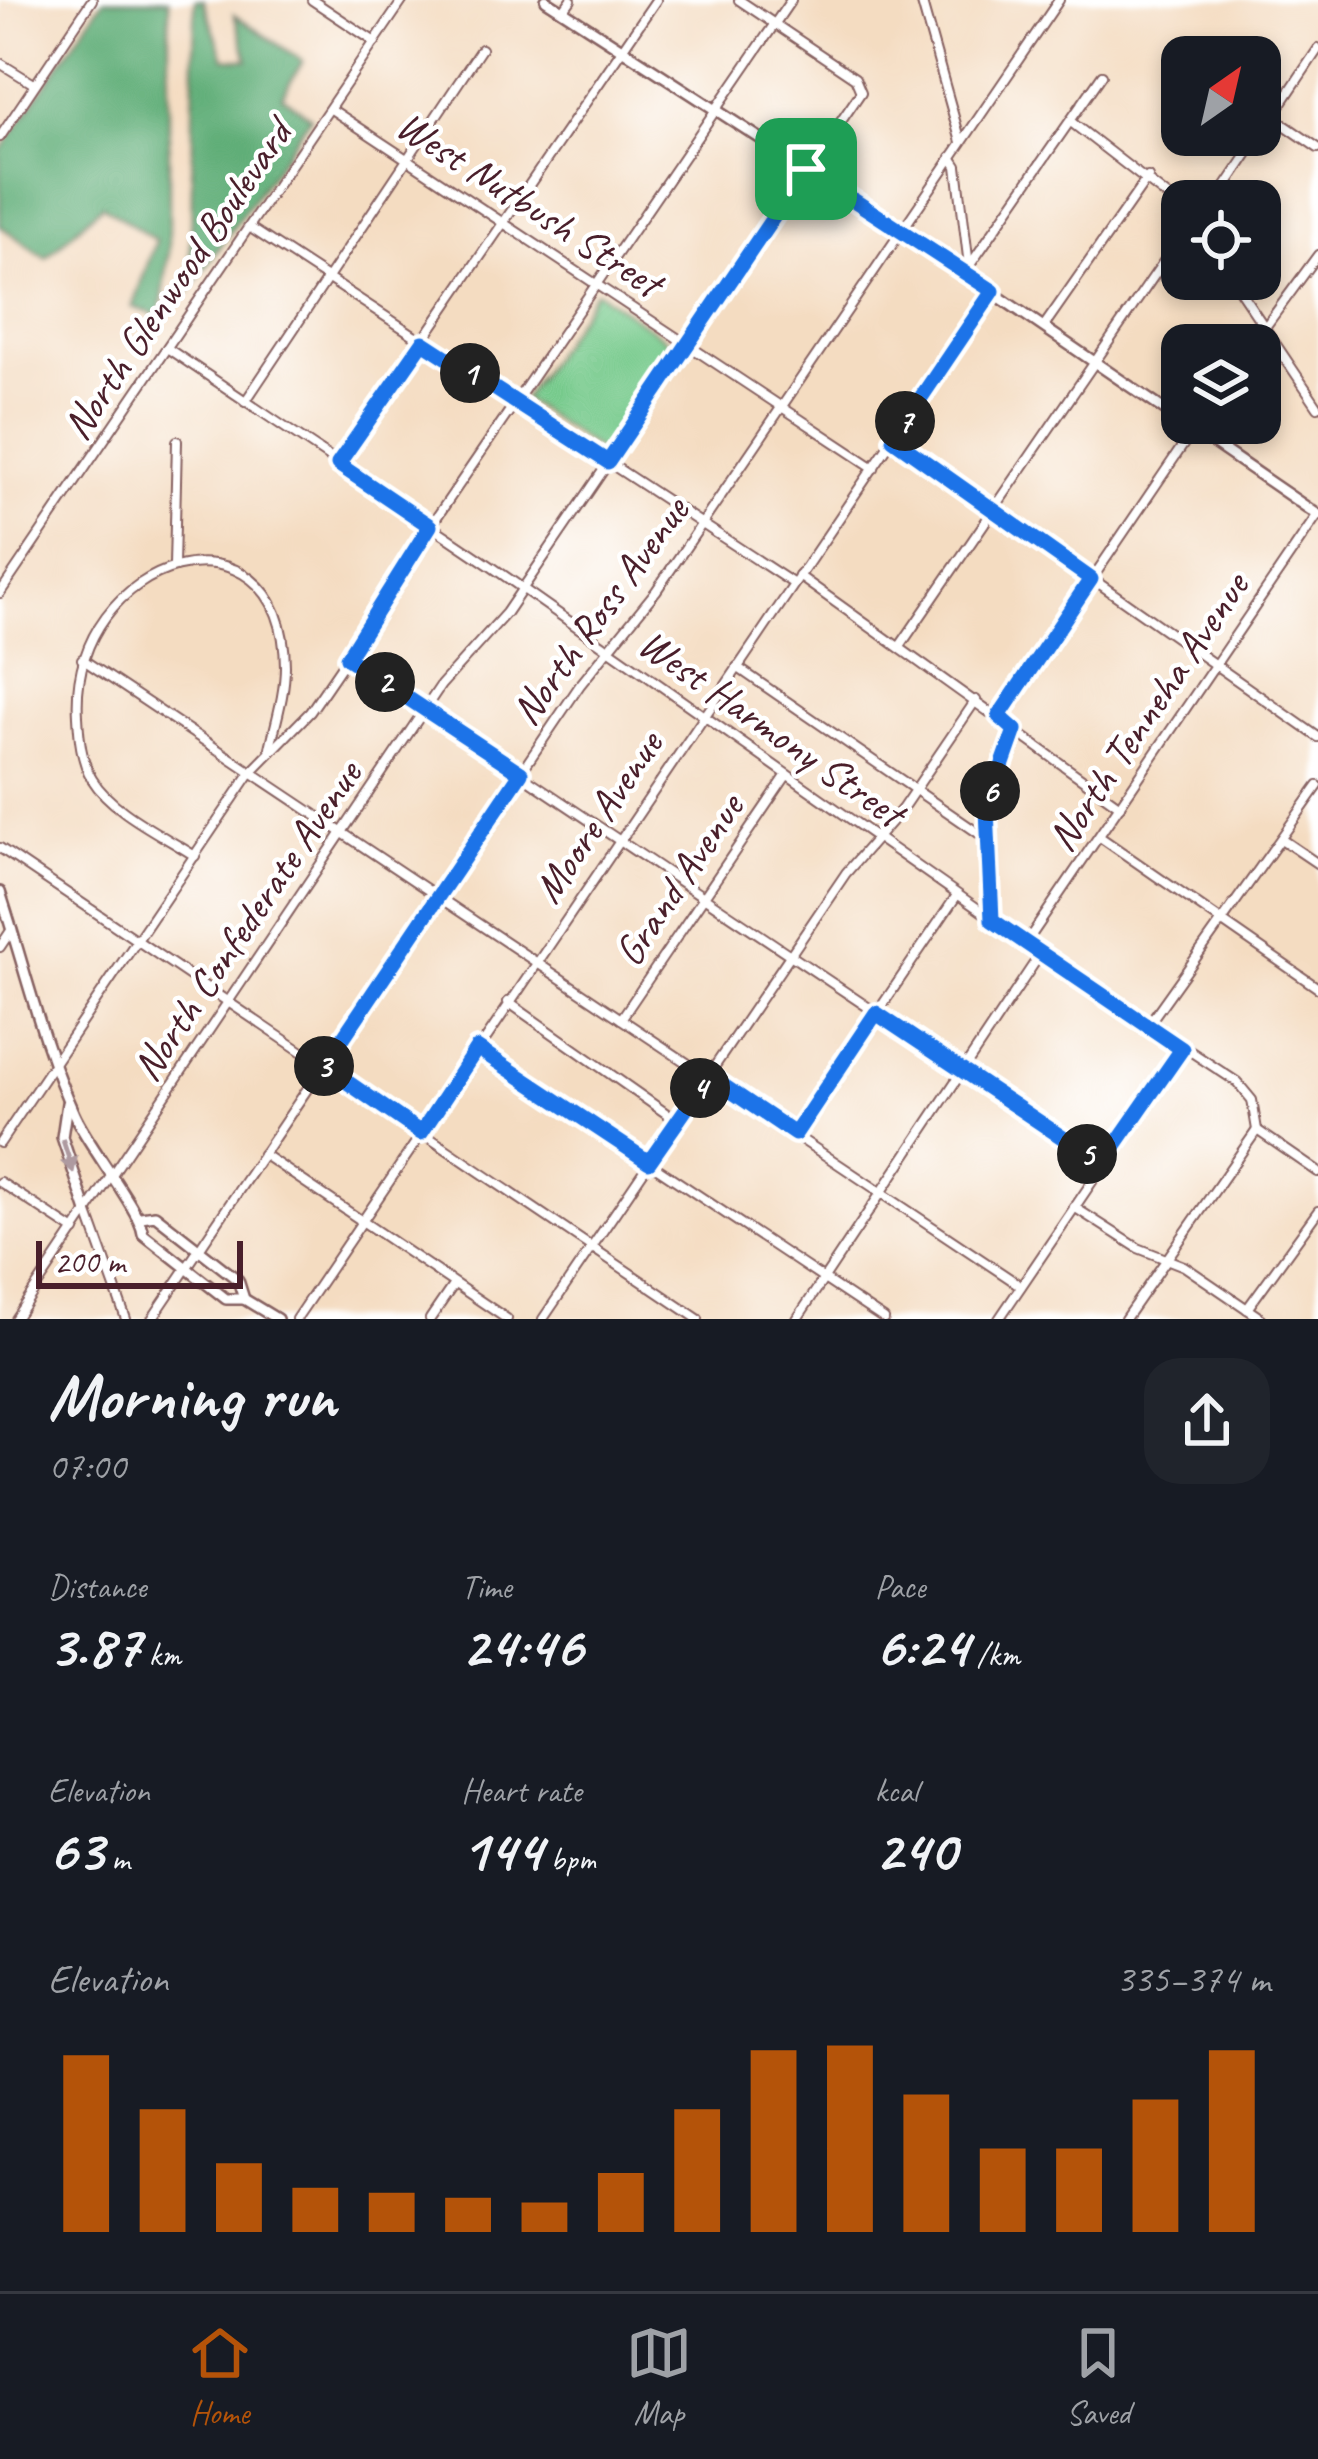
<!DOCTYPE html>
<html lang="en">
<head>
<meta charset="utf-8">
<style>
	:root { --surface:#171b24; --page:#20242c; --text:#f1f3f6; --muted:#9ea1a6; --line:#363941; --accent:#b45309 }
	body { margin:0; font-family:Caveat,sans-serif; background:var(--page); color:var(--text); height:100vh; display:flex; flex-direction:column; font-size:45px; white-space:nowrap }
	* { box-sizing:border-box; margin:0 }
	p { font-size:39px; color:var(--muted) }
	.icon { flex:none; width:66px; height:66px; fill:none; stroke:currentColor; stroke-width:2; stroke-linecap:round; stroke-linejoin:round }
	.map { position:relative; height:1319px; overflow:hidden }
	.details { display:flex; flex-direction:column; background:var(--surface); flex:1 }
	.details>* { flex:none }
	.needle { width:78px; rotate:34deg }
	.tools { position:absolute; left:1161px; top:36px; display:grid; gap:24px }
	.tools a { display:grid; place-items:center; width:120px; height:120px; border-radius:24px; background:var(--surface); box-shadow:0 6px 18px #0003; font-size:60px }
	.scale { position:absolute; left:36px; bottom:30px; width:207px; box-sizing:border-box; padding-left:12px; border:6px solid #4a1f2b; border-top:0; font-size:33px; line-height:42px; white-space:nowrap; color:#4a1f2b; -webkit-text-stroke:9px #fff; paint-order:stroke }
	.pin { position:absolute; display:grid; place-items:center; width:102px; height:102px; color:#fff; margin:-51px; border-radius:24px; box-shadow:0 6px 18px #0006 }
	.km { position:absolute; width:60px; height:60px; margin:-30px; border-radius:50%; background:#222; color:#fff; font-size:33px; line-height:60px; text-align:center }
	.round { display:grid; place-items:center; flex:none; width:126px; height:126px; border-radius:36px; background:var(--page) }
	.summary { display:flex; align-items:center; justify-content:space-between; height:204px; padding:0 48px }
	h1 { font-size:66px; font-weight:700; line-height:90px }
	.figures { display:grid; grid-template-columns:repeat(3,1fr); gap:18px; height:204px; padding:12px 48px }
	.figures div { display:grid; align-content:center }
	.figures b { font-size:60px; font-weight:700 }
	.figures small { font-size:33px; font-weight:400 }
	.figures p { font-size:33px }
	.chart { height:336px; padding:24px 48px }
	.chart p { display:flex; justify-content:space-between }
	.chart svg { width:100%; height:216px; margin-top:12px; stroke:var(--accent); stroke-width:6 }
	.dock { display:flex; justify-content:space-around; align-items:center; height:168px; border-top:3px solid var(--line); background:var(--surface); font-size:33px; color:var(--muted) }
	.dock a { display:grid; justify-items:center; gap:6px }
	.dock .selected { color:var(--accent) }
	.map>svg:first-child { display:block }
	.green { fill:#77ca8c; stroke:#60745c; stroke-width:3 }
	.forest { fill:#61ae78; stroke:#566652; stroke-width:3 }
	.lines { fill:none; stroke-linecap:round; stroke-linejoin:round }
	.minor-casing { stroke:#866160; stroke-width:12 }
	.major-casing { stroke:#866160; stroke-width:14 }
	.minor { stroke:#fff; stroke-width:8 }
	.major { stroke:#fff; stroke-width:9 }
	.oneway { fill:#ae9aa0 }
	.route-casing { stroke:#fff; stroke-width:24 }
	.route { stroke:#1a73e8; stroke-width:15 }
	.labels { text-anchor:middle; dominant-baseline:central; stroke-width:9; stroke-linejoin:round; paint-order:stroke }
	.street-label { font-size:42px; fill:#4a1f2b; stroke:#fff }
</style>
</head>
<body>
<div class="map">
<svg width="1318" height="1319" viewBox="0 0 1318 1319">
	<rect width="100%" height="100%" fill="#fff"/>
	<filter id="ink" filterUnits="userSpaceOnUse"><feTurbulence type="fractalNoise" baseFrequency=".00833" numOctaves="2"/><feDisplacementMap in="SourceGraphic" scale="24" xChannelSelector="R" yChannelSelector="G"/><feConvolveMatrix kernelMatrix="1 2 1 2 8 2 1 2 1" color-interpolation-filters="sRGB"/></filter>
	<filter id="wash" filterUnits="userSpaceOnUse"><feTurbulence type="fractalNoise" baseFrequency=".004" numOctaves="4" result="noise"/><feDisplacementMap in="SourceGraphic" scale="48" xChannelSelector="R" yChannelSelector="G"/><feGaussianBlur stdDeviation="2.7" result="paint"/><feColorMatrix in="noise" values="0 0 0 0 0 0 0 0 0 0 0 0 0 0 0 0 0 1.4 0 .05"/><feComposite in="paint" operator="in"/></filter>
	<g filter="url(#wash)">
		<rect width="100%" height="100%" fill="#f4dcc1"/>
		<polygon class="green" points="596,291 678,347 605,455 523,399"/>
		<g class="forest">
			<polygon points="103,0 169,0 169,253 160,316 132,307 156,241 102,205 46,258 0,226 0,152"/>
			<polygon points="195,0 203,0 224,58 248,60 234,15 303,61 282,96 311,117 190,290"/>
		</g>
	</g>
	<g filter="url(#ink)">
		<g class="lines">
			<g class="minor-casing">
				<g id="minor">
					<polyline points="312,0 375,42"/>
					<polyline points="921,0 961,142"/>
					<polyline points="563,11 571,0"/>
					<polyline points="0,63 34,84"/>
					<polyline points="331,109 874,468"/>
					<polyline points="1273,117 1318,148"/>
					<polyline points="1071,122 1182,208"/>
					<polyline points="0,137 92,0"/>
					<polyline points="951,157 957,166 969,266"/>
					<polyline points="1216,201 1318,49"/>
					<polyline points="249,227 794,584"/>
					<polyline points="970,265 1102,75"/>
					<polyline points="1232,279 1318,407"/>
					<polyline points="1044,326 1148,177"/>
					<polyline points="1252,345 1318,255"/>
					<polyline points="167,348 492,567 1041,953 1237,1082 1252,1100 1257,1130"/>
					<polyline points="245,402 481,49"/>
					<polyline points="893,439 1318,737"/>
					<polyline points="338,464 656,0"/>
					<polyline points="174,566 177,441"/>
					<polyline points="799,576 1120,806"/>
					<polyline points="0,593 403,0"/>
					<polyline points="900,646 1182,235"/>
					<polyline points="347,658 1102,1164"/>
					<polyline points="82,659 1021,1286"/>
					<polyline points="737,667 987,839"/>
					<polyline points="999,716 1198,423"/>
					<polyline points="1100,837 1318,988"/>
					<polyline points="1281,839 1318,864"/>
					<polyline points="0,848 698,1319"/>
					<path d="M195 856C163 835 112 812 92 779 81 761 79 736 78 716 68 555 284 495 285 666 285 694 276 721 270 748"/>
					<polyline points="991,918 987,810 1015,729"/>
					<polyline points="1026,943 1318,514"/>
					<polyline points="0,947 12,929"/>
					<polyline points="508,1002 677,1121"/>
					<polyline points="621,1019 786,776"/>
					<polyline points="1148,1025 1318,786"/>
					<polyline points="477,1048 884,1319"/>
					<polyline points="1257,1130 1318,1172"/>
					<polyline points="795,1134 957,895"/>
					<polyline points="0,1143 251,772 310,712 347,658 430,527 791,0"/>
					<polyline points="263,1154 507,1319"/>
					<polyline points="0,1182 75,1231"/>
					<polyline points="1074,1207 1138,1248 1184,1266 1262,1319"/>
					<polyline points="88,1213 126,1319"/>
					<polyline points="1247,1309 1318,1211"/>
					<polyline points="15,1319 441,685 506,613 861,92 855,78 739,0"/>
					<polyline points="152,1319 580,685 656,591 1059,0"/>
					<polyline points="296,1319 993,291"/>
					<polyline points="430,1319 454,1284"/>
					<polyline points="543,1319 846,873 902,809 976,700"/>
					<polyline points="797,1319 1041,953"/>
					<polyline points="999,1319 1182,1049"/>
					<polyline points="1125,1319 1257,1130"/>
				</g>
			</g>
			<g class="major-casing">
				<g id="major">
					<polyline points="546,0 900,229 1182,422"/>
					<polyline points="1184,423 1318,515"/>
					<path d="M0 892C24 965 42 1044 74 1114 89 1148 140 1209 143 1234L226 1299H244L277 1319"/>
					<polyline points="67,1103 62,1137 87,1212"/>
					<polyline points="141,1217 155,1215 238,1280 244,1299"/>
				</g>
			</g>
			<use href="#minor" class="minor"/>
			<use href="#major" class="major"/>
		</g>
		<defs><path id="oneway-solid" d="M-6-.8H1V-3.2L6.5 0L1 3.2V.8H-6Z" transform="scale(3)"/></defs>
		<use class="oneway" href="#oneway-solid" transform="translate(68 1156) rotate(72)"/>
	</g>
	<g class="lines" filter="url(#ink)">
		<g class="route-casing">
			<polygon id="route" points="806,169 993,291 893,439 1091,579 999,716 1015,730 987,809 992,920 1182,1049 1102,1164 876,1013 795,1134 709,1076 649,1162 477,1048 421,1133 324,1066 521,773 347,658 430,526 338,464 423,342 608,462"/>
		</g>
		<use href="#route" class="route"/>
	</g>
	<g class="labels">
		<g class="street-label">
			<text transform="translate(529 204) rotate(33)">West Nutbush Street</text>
			<text transform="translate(177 280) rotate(-56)">North Glenwood Boulevard</text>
			<text transform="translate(600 611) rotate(-54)">North Ross Avenue</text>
			<text transform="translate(1148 712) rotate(-56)">North Tenneha Avenue</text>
			<text transform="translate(771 728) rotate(35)">West Harmony Street</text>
			<text transform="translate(598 817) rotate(-56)">Moore Avenue</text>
			<text transform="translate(679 880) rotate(-56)">Grand Avenue</text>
			<text transform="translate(247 921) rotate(-56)">North Confederate Avenue</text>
		</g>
	</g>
</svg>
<div class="tools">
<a><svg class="needle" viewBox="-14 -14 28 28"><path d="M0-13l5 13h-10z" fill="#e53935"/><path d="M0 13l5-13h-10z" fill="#9ea1a6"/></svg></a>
<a><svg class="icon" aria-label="locate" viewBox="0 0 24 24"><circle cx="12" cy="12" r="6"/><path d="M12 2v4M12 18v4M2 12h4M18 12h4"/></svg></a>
<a><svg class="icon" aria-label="layers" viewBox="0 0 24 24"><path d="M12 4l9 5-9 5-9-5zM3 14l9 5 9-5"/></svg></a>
</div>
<div class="scale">200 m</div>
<div class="pin" style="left:806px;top:169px;background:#1e9e55"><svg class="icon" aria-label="arrive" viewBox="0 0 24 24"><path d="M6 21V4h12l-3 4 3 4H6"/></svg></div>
<b class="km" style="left:470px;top:373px">1</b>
<b class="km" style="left:385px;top:682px">2</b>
<b class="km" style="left:324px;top:1066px">3</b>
<b class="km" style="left:700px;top:1088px">4</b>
<b class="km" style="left:1087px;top:1154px">5</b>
<b class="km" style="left:990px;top:791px">6</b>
<b class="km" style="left:905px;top:421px">7</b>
</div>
<section class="details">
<div class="summary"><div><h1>Morning run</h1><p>07:00</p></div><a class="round"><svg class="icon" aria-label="share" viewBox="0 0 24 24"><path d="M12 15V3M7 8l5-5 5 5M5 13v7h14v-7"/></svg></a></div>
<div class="figures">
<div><p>Distance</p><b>3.87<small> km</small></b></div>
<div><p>Time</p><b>24:46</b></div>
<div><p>Pace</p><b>6:24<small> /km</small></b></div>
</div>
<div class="figures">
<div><p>Elevation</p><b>63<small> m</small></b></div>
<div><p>Heart rate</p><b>144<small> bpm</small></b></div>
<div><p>kcal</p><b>240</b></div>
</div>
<div class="chart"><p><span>Elevation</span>335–374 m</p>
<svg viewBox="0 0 160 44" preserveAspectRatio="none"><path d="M5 44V8M15 44V19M25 44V30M35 44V35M45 44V36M55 44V37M65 44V38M75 44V32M85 44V19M95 44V7M105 44V6M115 44V16M125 44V27M135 44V27M145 44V17M155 44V7"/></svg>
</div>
</section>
<nav class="dock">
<a class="selected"><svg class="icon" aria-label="home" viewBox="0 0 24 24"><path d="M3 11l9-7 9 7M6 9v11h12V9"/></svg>Home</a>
<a><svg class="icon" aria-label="map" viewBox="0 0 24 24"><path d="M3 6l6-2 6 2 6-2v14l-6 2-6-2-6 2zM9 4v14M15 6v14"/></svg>Map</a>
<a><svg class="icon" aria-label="saved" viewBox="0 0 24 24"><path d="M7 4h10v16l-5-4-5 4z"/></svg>Saved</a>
</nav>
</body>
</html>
